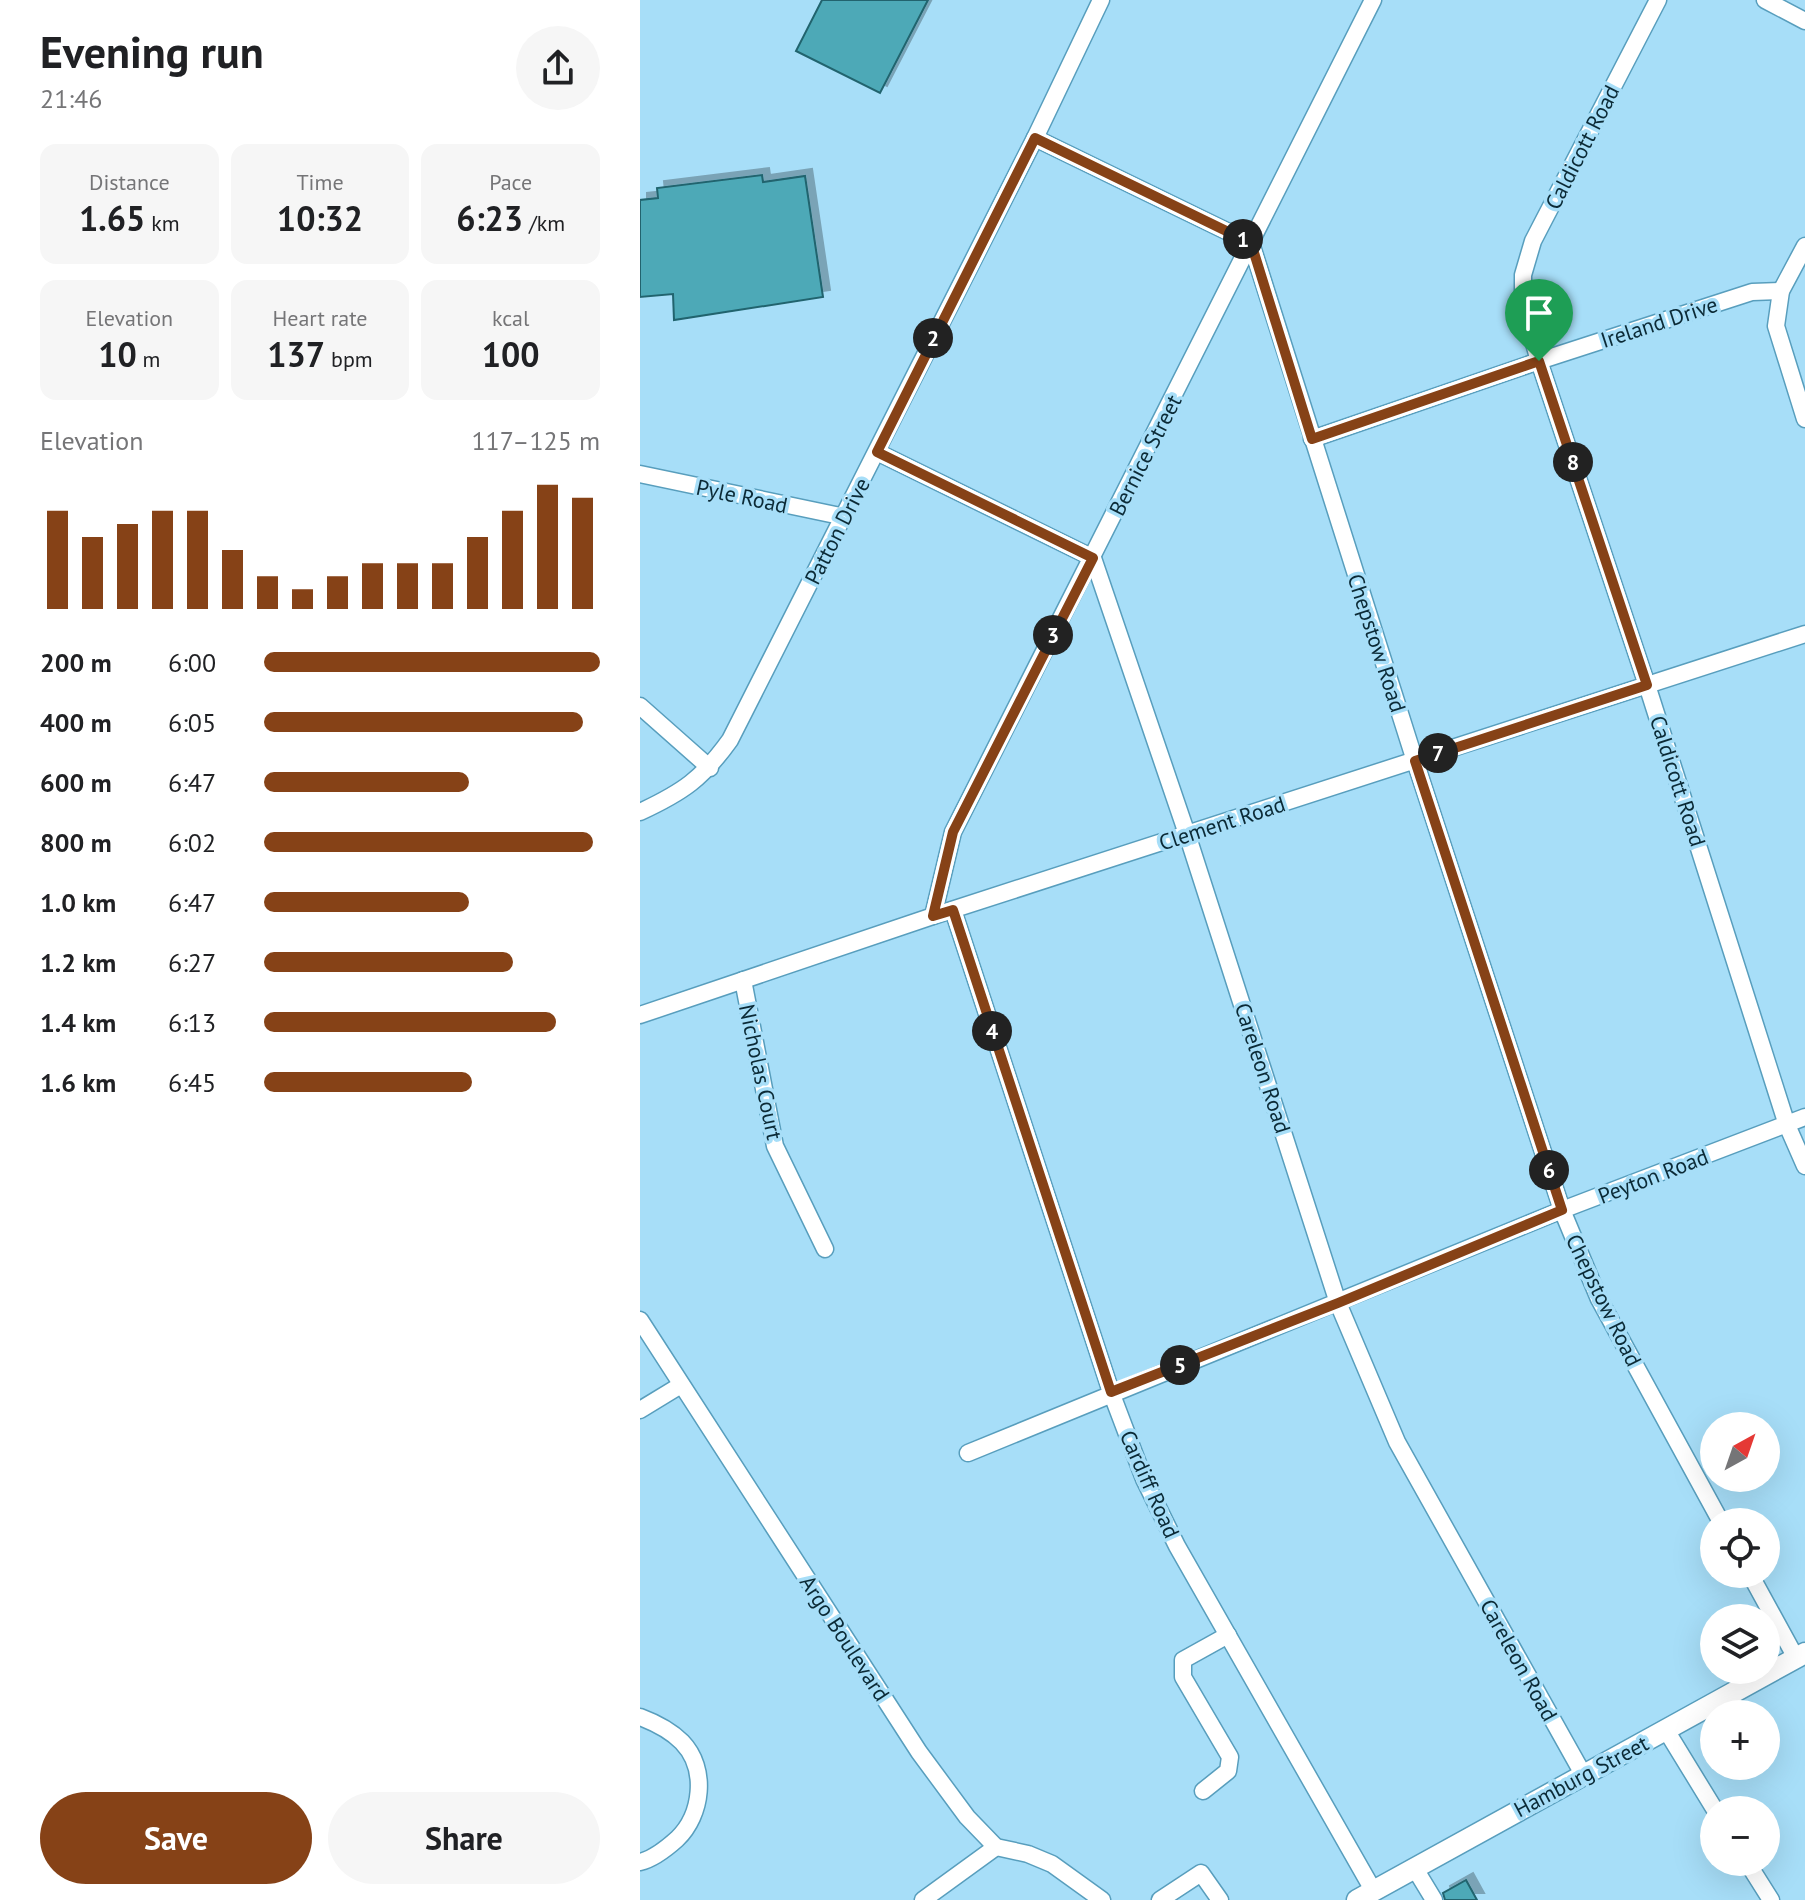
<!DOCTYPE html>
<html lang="en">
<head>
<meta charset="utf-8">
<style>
	:root { --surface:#fff; --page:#f6f6f6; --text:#202124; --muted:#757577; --accent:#864217 }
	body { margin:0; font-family:"PT Sans",sans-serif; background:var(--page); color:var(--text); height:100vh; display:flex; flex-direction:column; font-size:30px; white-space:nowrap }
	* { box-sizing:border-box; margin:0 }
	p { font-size:26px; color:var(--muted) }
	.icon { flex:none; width:44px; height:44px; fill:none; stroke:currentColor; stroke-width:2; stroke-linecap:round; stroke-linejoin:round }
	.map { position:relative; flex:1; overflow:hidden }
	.drawer { display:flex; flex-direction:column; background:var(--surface); width:640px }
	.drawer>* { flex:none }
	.needle { width:52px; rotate:40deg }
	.fabs { position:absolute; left:1060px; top:1412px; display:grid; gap:16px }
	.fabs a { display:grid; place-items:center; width:80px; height:80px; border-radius:50%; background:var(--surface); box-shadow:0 8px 32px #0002; font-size:40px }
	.pin { position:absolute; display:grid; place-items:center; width:68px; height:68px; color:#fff; margin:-82px -34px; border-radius:50% 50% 50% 0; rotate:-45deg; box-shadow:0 0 8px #0007 }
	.pin .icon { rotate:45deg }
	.km { position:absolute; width:40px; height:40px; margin:-20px; border-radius:50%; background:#222; color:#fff; font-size:22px; line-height:40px; text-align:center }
	.round { display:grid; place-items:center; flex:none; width:84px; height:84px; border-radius:42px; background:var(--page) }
	.summary { display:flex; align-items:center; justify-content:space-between; height:136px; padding:0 40px }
	h1 { font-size:44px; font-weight:700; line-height:60px }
	.figures { display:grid; grid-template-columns:repeat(3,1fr); gap:12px; height:136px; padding:8px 40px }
	.figures div { display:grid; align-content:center; border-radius:16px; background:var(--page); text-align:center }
	.figures b { font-size:34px; font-weight:700 }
	.figures small { font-size:22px; font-weight:400 }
	.figures p { font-size:22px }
	.chart { height:224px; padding:16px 40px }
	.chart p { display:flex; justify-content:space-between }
	.chart svg { width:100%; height:144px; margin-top:8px; stroke:var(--accent); stroke-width:6 }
	.primary-button { display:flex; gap:16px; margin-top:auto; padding:16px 40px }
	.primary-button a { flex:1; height:92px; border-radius:48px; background:var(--accent); color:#fff; font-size:32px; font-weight:700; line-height:92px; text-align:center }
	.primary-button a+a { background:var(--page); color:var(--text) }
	ul { padding:0 40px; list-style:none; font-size:26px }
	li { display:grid; grid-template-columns:128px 96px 1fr; align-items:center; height:60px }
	li i { height:20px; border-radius:10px; background:var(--accent) }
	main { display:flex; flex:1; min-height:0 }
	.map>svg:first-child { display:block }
	.building { fill:#4da9b7; stroke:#20646e; stroke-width:2; filter:url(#shadow) }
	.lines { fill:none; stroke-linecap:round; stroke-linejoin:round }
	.minor-casing { stroke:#589ebd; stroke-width:19 }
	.major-casing { stroke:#589ebd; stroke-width:23 }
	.minor { stroke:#fff; stroke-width:16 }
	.major { stroke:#fff; stroke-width:20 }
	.route-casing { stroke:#fff; stroke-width:16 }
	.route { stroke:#864217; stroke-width:10 }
	.labels { text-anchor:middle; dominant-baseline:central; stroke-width:7; stroke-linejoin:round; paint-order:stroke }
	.street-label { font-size:22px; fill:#0b2a36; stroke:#a7def8 }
</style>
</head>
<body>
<main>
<section class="drawer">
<div class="summary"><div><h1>Evening run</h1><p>21:46</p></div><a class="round"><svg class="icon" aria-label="share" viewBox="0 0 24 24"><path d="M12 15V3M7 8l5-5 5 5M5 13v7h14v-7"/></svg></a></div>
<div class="figures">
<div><p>Distance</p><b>1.65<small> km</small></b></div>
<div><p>Time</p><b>10:32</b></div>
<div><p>Pace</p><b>6:23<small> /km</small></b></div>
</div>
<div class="figures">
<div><p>Elevation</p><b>10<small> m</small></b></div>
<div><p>Heart rate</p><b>137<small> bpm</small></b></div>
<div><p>kcal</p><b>100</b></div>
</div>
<div class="chart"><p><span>Elevation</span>117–125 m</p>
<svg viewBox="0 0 160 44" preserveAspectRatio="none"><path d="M5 44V14M15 44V22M25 44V18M35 44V14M45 44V14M55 44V26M65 44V34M75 44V38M85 44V34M95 44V30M105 44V30M115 44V30M125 44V22M135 44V14M145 44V6M155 44V10"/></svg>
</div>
<ul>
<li><b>200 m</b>6:00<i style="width:100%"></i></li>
<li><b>400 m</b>6:05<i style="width:95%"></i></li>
<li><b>600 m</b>6:47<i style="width:61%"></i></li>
<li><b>800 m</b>6:02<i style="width:98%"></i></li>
<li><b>1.0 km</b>6:47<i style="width:61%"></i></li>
<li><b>1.2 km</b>6:27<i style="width:74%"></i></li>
<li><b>1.4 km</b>6:13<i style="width:87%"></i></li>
<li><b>1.6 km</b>6:45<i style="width:62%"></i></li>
</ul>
<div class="primary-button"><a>Save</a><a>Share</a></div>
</section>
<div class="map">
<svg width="1165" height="1900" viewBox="0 0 1165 1900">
	<defs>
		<filter id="shadow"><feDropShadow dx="7" dy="-7" stdDeviation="0" flood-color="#0004"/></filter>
	</defs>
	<rect width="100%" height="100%" fill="#a7def8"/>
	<g class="building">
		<polygon points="182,0 288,0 240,93 156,51"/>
		<polygon points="122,175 123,182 165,176 183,297 34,320 33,294 0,297 0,200 18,198 17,188"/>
		<polygon points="826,1880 837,1900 805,1900 803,1893"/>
	</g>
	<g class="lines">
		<g class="minor-casing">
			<g id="minor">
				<polyline points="1018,0 893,241 883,275 883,305 899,361 1007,685 1147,1125 1165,1166"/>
				<polyline points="1125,0 1165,21"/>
				<polyline points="395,138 611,243 775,761 922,1210 959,1299 1081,1522"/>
				<polyline points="1165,246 1141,291 1136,326 1165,419"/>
				<polyline points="672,439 899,361 1112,292 1141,291"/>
				<polyline points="237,452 453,558 547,834 698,1303 757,1442 943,1774"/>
				<polyline points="0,474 205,517"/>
				<polyline points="0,706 70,768"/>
				<path d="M0 812C43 792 62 779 90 740L395 138 461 0"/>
				<polyline points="313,910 471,1392 504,1479 537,1546 733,1890"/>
				<polyline points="293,916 313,832 733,0"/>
				<polyline points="103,980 135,1146 185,1249"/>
				<polyline points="0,1015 293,916 1165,634"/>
				<polyline points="0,1320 279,1752 327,1817 356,1847 388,1854 412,1864 462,1900"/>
				<polyline points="0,1410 41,1385"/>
				<polyline points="328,1453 922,1210 1165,1117"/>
				<polyline points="1110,1574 1156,1658"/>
				<path d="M0 1717C16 1723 30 1730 42 1742 68 1769 62 1815 37 1839 27 1848 13 1859 0 1862"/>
				<polyline points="1026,1730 1075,1810"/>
				<polyline points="563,1791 588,1771 590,1757 543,1677 543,1660 588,1635"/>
				<polyline points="1107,1862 1131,1900"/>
				<polyline points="774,1867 794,1900"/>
				<polyline points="283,1900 356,1847"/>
				<polyline points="520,1900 561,1873 580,1900"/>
			</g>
		</g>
		<g class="major-casing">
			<polyline id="major" points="717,1900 1165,1653"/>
		</g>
		<use href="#minor" class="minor"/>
		<use href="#major" class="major"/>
	</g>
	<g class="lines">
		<g class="route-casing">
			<polygon id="route" points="395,138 611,243 672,439 899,361 1007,685 775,761 922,1210 698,1303 471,1392 313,910 293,916 313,832 453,558 237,452"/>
		</g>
		<use href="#route" class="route"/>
	</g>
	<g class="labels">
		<g class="street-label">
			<text transform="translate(942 147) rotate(-63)">Caldicott Road</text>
			<text transform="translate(1019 322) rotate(-18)">Ireland Drive</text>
			<text transform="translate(505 455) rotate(-63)">Bernice Street</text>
			<text transform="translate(102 496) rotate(12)">Pyle Road</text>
			<text transform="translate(197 531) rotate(-63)">Patton Drive</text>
			<text transform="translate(737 643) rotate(72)">Chepstow Road</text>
			<text transform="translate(1038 781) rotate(72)">Caldicott Road</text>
			<text transform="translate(582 823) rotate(-18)">Clement Road</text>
			<text transform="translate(623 1068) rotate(72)">Careleon Road</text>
			<text transform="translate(121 1072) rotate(78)">Nicholas Court</text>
			<text transform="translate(1013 1176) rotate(-21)">Peyton Road</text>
			<text transform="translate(964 1300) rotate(64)">Chepstow Road</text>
			<text transform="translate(510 1484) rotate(66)">Cardiff Road</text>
			<text transform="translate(205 1638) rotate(57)">Argo Boulevard</text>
			<text transform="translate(879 1660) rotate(61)">Careleon Road</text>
			<text transform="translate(941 1776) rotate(-28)">Hamburg Street</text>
		</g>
	</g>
</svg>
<div class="fabs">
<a><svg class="needle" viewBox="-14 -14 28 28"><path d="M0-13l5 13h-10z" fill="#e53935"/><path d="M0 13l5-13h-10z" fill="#757577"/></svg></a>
<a><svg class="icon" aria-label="locate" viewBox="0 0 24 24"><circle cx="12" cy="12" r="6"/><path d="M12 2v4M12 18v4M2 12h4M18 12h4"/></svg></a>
<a><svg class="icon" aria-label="layers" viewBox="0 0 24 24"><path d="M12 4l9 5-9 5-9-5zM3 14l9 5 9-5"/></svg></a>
<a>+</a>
<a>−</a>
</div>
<div class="pin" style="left:899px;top:361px;background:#1e9e55"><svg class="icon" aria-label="arrive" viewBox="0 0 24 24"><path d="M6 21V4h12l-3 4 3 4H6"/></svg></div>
<b class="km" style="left:603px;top:239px">1</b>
<b class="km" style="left:293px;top:338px">2</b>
<b class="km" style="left:413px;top:635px">3</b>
<b class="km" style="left:352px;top:1031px">4</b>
<b class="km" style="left:540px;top:1365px">5</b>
<b class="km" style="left:909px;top:1170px">6</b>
<b class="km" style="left:798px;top:753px">7</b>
<b class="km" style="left:933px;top:462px">8</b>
</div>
</main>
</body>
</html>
